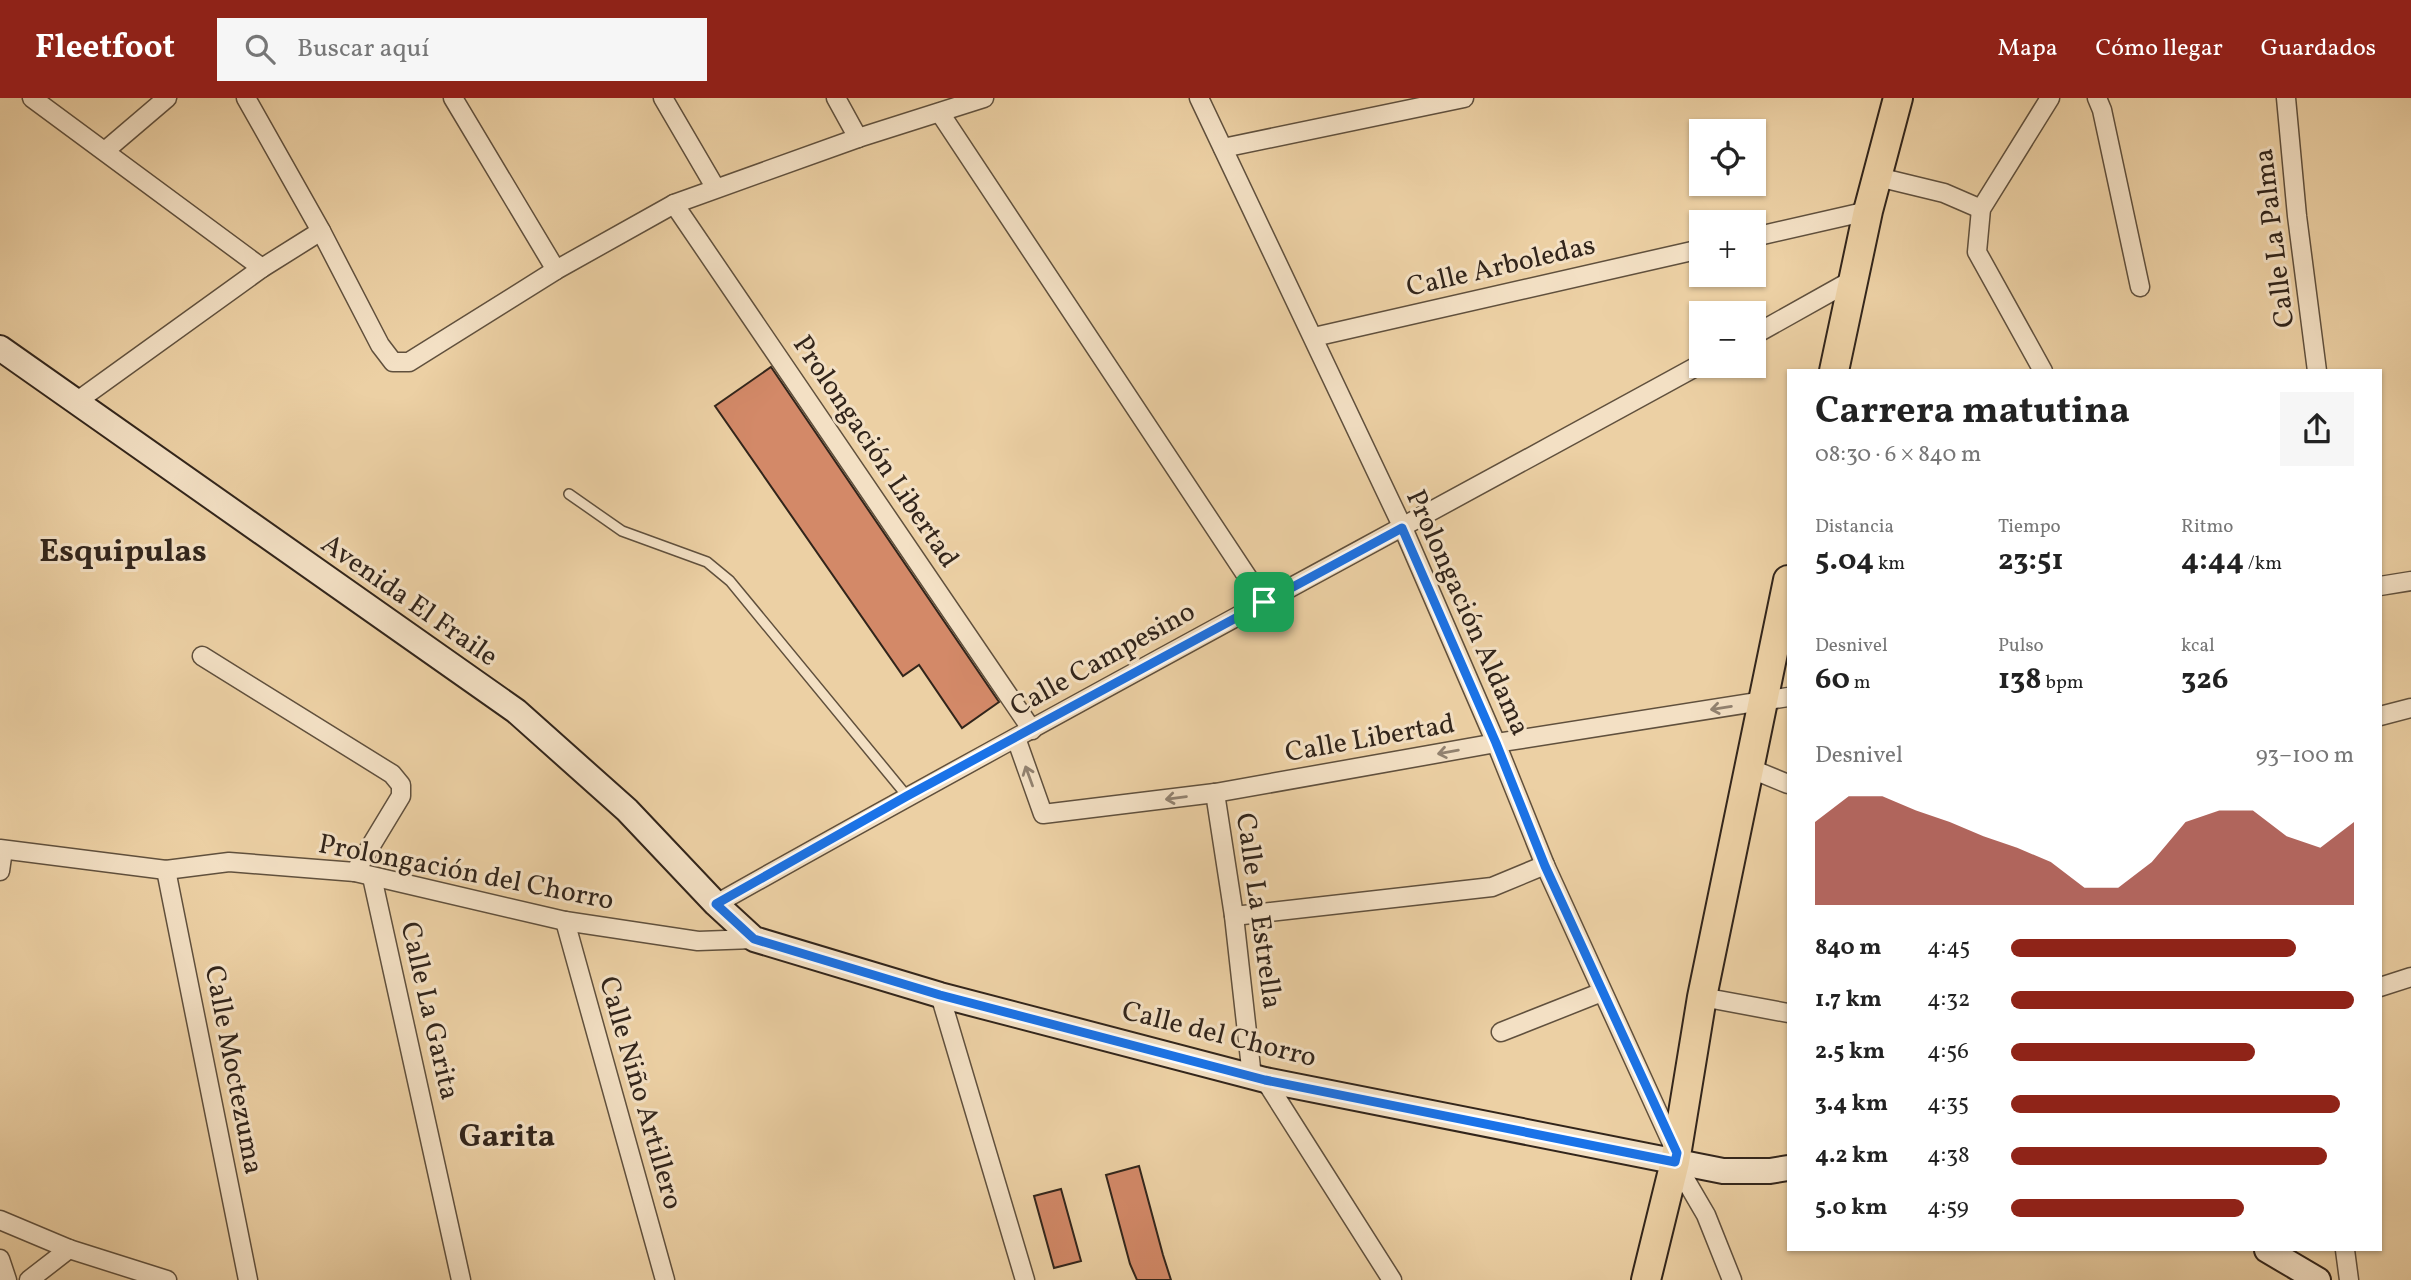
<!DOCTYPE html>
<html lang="es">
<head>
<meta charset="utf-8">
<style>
	:root { --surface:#fff; --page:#f6f6f6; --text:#222; --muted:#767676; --accent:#8f2418 }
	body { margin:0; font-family:Vollkorn,serif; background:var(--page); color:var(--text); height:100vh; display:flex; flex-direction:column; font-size:26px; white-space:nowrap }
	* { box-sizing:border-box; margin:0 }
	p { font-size:23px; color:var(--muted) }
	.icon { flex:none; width:38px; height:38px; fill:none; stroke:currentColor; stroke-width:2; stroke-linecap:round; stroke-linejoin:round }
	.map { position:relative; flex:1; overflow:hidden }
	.panel { position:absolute; left:1787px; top:271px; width:595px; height:882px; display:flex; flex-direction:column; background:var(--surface); border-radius:0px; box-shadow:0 2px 5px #0004 }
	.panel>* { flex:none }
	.tools { position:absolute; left:1689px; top:21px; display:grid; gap:14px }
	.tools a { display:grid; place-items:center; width:77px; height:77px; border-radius:0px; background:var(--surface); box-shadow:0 2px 5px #0004; font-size:35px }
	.pin { position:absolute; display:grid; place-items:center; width:60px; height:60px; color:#fff; margin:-30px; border-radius:14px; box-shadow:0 4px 10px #0006 }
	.round { display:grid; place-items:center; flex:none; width:74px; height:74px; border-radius:0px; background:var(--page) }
	.summary { display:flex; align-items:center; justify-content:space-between; height:119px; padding:0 28px }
	h1 { font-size:38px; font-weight:700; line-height:52px }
	.figures { display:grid; grid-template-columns:repeat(3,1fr); gap:10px; height:119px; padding:7px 28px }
	.figures div { display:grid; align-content:center }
	.figures b { font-size:30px; font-weight:700 }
	.figures small { font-size:19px; font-weight:400 }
	.figures p { font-size:19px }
	.chart { height:196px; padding:14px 28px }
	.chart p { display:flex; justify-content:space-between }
	.chart svg { width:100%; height:126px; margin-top:7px; fill:var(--accent); opacity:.7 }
	ul { padding:0 28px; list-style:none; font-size:23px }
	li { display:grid; grid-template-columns:112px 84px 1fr; align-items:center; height:52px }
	li i { height:18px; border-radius:9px; background:var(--accent) }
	header { display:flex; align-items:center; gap:42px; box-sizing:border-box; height:98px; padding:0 35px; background:var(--accent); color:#fff }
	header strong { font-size:33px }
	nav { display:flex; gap:38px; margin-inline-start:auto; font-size:24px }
	.search { width:490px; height:63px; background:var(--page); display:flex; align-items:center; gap:18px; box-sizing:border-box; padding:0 24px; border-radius:0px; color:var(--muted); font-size:26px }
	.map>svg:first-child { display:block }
	.building { fill:#d38968; stroke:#32251b; stroke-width:2 }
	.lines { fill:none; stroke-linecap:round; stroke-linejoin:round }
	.lane-casing { stroke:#60503d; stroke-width:12 }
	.street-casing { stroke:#60503d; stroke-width:21 }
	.secondary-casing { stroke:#32251b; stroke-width:28 }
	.primary-casing { stroke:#32251b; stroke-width:32 }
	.lane { stroke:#f3e0c4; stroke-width:9 }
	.street { stroke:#f3e0c4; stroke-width:18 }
	.secondary { stroke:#f3e0c4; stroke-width:24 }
	.primary { stroke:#ecd0a4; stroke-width:28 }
	.oneway { stroke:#928270 }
	.route-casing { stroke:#fff; stroke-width:14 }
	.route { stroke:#1a73e8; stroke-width:9 }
	.labels { text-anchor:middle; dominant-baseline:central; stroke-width:6; stroke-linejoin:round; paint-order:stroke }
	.street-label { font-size:28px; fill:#32251b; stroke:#f3e0c4 }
	.quarter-label { font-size:32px; font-weight:bold; fill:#32251b; stroke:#f3e0c4 }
</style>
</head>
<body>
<header>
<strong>Fleetfoot</strong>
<div class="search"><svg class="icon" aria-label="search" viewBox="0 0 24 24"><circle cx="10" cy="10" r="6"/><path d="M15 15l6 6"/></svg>Buscar aquí</div>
<nav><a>Mapa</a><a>Cómo llegar</a><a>Guardados</a></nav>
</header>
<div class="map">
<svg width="2411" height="1182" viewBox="0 0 2411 1182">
	<rect width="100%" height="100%" fill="#ecd0a4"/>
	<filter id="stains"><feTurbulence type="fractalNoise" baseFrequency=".00286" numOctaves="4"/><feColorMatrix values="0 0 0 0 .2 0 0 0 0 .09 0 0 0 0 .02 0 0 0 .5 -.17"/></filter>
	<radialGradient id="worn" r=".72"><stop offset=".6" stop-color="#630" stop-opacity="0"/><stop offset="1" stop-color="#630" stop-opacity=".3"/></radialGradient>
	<g class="building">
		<polygon points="771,269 999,604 962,630 919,567 903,578 715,308"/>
		<polygon points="1139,1068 1163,1157 1171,1182 1137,1182 1130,1166 1106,1077"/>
		<polygon points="1061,1091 1081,1163 1054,1170 1034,1098"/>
	</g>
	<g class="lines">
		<g class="lane-casing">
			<polyline id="lane" points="569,396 622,433 707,464 730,483 907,698"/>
		</g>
		<g class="street-casing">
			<g id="street">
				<polyline points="32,0 262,170"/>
				<polyline points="246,0 321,133 380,247 393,264 409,264 556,172 674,106 858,40 984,0"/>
				<polyline points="453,0 556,172"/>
				<polyline points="663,0 715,89"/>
				<polyline points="836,0 858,40"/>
				<polyline points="1199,0 1403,430 1496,645 1545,767 1675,1052"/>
				<polyline points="2097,0 2102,12 2140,189"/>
				<polyline points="2286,0 2297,118 2317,273"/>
				<polyline points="940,15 1264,504"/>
				<polyline points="1223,50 1464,0"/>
				<polyline points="106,52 167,0"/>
				<polyline points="1878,79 1944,95 1981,111"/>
				<polyline points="674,106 1032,632"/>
				<polyline points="1754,139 1868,113"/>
				<polyline points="1754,237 1854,181"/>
				<polyline points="1314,239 1701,151"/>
				<polyline points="2043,273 1977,154 1981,111 2050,0"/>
				<polyline points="76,304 262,170 321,133"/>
				<polyline points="2380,488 2411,483"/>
				<polyline points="202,558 392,676 401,687 401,698 355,774"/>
				<polyline points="2380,618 2411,610"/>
				<polyline points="1016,640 1043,716 1215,695 1496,645 1788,599"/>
				<polyline points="1749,670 1788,686"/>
				<polyline points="1215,695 1234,818 1252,979"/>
				<polyline points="0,751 166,772 229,764 355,774 565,823 698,843 754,841"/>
				<polyline points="166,772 248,1182"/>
				<polyline points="0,773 3,752"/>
				<polyline points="372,779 461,1182"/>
				<path d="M716 806C1042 622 1373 446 1701 266"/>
				<polyline points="1234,818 1492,789 1545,767"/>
				<polyline points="565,823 665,1182"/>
				<polyline points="2380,889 2411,879"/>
				<polyline points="940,897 1025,1182"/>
				<polyline points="1702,899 1788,915"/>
				<polyline points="1501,934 1602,894"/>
				<polyline points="1265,982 1392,1182"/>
				<polyline points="1675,1064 1706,1117 1732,1182"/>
				<polyline points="0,1122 69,1151 167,1182"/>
				<polyline points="2345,1152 2349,1182"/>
				<polyline points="0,1161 7,1182"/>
				<polyline points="29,1182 69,1151"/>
			</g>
		</g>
		<g class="secondary-casing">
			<g id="secondary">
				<polyline points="0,250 516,613 627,712 716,806 754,841 940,897 1265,982 1723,1073 1770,1073 1788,1070"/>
				<polyline points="2267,1152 2318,1182"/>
			</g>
		</g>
		<g class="primary-casing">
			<g id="primary">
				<polyline points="1834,273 1868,113 1898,0"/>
				<polyline points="1646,1182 1675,1064 1702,899 1788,482"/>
			</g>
		</g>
		<use href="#lane" class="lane"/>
		<use href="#street" class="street"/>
		<use href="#secondary" class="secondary"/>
		<use href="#primary" class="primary"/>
	</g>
	<defs><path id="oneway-shaft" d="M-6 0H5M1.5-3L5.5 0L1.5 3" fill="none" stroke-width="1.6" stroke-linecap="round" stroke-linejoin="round" transform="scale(1.75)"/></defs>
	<g class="oneway">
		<use href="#oneway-shaft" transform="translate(1721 610) rotate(171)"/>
		<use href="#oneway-shaft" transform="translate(1448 654) rotate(170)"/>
		<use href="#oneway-shaft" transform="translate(1029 678) rotate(-110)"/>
		<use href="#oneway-shaft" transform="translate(1176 700) rotate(173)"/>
	</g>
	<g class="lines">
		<g class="route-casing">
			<polygon id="route" points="1402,430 1496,645 1545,768 1677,1055 1675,1064 1265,982 940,897 754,841 716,806 907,698"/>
		</g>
		<use href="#route" class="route"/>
	</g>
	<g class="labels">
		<g class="street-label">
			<text transform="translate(2275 140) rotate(-97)">Calle La Palma</text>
			<text transform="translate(1501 169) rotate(-13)">Calle Arboledas</text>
			<text transform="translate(875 354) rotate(56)">Prolongación Libertad</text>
			<text transform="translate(409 503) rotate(35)">Avenida El Fraile</text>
			<text transform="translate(1467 515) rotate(66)">Prolongación Aldama</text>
			<text transform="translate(1103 562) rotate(-29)">Calle Campesino</text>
			<text transform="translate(1370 641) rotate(-10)">Calle Libertad</text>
			<text transform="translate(466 775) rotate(11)">Prolongación del Chorro</text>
			<text transform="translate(1258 813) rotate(82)">Calle La Estrella</text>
			<text transform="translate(429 913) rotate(77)">Calle La Garita</text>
			<text transform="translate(1219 937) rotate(14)">Calle del Chorro</text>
			<text transform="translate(233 972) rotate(79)">Calle Moctezuma</text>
			<text transform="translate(640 995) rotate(74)">Calle Niño Artillero</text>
		</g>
		<g class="quarter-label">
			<text x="123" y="455">Esquipulas</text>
			<text x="507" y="1040">Garita</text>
		</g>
	</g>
	<rect width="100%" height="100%" filter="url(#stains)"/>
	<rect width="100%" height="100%" fill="url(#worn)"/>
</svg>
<div class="tools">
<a><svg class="icon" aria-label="locate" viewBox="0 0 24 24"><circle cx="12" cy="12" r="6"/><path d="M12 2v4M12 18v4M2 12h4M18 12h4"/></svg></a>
<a>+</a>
<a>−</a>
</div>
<div class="pin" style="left:1264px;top:504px;background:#1e9e55"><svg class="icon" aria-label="arrive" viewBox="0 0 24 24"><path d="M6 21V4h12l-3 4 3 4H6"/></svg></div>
<section class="panel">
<div class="summary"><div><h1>Carrera matutina</h1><p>08:30 · 6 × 840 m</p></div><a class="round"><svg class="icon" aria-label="share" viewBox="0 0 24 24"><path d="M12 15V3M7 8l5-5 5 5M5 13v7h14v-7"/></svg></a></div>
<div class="figures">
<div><p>Distancia</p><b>5.04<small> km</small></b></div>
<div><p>Tiempo</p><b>23:51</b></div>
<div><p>Ritmo</p><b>4:44<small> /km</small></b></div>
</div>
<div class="figures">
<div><p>Desnivel</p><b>60<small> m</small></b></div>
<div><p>Pulso</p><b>138<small> bpm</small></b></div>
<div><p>kcal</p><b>326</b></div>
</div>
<div class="chart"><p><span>Desnivel</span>93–100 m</p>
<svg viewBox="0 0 160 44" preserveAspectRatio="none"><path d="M0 44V15L10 6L20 6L30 11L40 15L50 20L60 24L70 29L80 38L90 38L100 29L110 15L120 11L130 11L140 20L150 24L160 15V44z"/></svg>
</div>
<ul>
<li><b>840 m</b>4:45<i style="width:83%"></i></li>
<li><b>1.7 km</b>4:32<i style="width:100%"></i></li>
<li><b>2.5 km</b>4:56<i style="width:71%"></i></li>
<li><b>3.4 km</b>4:35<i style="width:96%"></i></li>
<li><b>4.2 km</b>4:38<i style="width:92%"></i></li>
<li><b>5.0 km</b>4:59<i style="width:68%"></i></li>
</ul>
</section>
</div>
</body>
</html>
